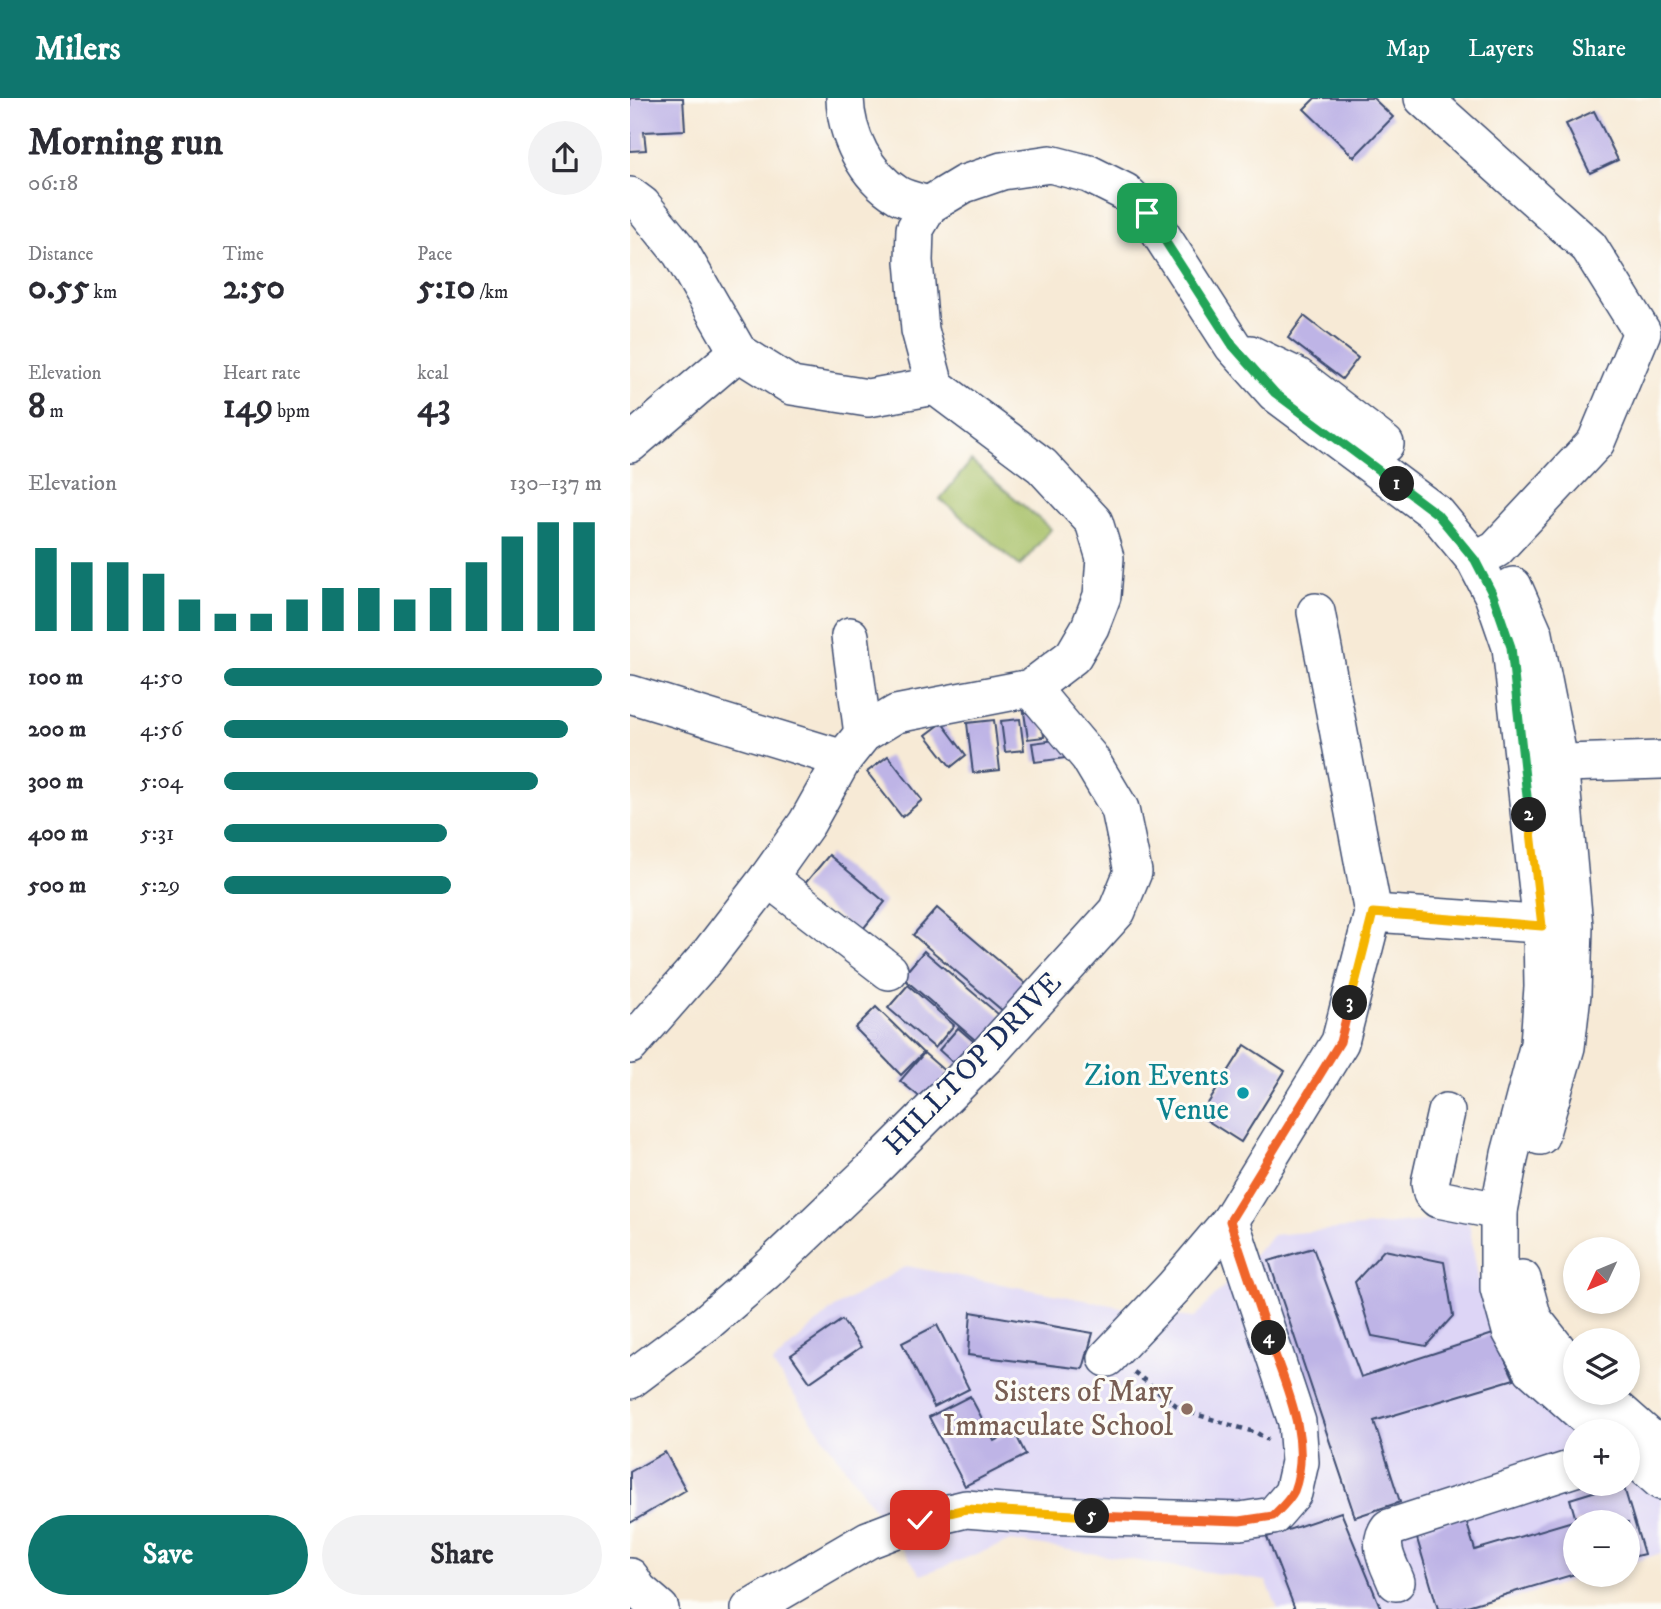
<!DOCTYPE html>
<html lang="en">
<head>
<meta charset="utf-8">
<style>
	:root { --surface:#fff; --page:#f2f2f3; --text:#2b2b33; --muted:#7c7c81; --accent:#0f766e }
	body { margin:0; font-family:"IM FELL DW Pica",serif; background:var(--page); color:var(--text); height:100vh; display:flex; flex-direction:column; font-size:26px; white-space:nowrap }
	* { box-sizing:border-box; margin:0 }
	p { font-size:23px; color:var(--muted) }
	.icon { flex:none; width:38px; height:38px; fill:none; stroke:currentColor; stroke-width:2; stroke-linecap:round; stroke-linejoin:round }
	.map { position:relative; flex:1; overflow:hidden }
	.side { display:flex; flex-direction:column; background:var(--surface); width:630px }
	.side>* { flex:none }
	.needle { width:46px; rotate:226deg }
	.controls { position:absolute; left:933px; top:1139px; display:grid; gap:14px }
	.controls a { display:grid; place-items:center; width:77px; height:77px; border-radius:50%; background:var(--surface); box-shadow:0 4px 10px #0003; font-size:35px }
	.pin { position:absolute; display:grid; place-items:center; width:60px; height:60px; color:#fff; margin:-30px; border-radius:14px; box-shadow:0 4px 10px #0006 }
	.km { position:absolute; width:35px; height:35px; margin:-18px; border-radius:50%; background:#222; color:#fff; font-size:19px; line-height:35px; text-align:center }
	.round { display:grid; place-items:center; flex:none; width:74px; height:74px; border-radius:37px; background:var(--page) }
	.summary { display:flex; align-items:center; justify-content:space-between; height:119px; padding:0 28px }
	h1 { font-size:38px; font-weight:700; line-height:52px }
	.metrics { display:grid; grid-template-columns:repeat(3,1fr); gap:10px; height:119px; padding:7px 28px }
	.metrics div { display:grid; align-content:center }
	.metrics b { font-size:35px; font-weight:700 }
	.metrics small { font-size:19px; font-weight:400 }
	.metrics p { font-size:19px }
	.chart { height:196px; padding:14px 28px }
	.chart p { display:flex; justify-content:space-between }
	.chart svg { width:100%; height:126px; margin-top:7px; stroke:var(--accent); stroke-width:6 }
	.button { display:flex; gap:14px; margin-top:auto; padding:14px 28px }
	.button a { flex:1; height:80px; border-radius:42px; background:var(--accent); color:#fff; font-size:28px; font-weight:700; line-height:80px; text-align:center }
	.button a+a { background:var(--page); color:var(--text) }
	ul { padding:0 28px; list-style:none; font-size:23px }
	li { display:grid; grid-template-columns:112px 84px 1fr; align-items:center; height:52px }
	li i { height:18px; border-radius:9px; background:var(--accent) }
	header { display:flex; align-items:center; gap:42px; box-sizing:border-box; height:98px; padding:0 35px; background:var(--accent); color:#fff }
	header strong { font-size:33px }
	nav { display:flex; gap:38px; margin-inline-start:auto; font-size:24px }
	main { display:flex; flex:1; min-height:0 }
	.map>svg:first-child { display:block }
	.built { fill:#ddd5f6 }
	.green { fill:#a6bf65; stroke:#607762; stroke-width:2 }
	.building { fill:#beb4e6 }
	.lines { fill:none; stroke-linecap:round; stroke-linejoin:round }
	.minor-casing { stroke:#3c4b70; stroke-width:40 }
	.path { stroke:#3c4b70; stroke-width:4.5; stroke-dasharray:5 5; stroke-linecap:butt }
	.minor { stroke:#fff; stroke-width:37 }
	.split-1-casing { stroke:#fff; stroke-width:14 }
	.split-2-casing { stroke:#fff; stroke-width:14 }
	.split-3-casing { stroke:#fff; stroke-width:14 }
	.split-4-casing { stroke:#fff; stroke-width:14 }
	.split-5-casing { stroke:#fff; stroke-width:14 }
	.split-6-casing { stroke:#fff; stroke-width:14 }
	.split-1 { stroke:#22a559; stroke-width:9 }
	.split-2 { stroke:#22a559; stroke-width:9 }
	.split-3 { stroke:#f5b400; stroke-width:9 }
	.split-4 { stroke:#f0652b; stroke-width:9 }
	.split-5 { stroke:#f0652b; stroke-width:9 }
	.split-6 { stroke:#f5b400; stroke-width:9 }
	.culture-dot { fill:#0f9aa8; stroke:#fdfcf7; stroke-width:2.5 }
	.education-dot { fill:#8d6e63; stroke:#fdfcf7; stroke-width:2.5 }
	.labels { text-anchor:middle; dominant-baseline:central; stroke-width:6; stroke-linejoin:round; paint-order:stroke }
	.street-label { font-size:30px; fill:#1b2f5e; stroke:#fdfcf7 }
	.culture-label { font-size:30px; fill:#0d838f; stroke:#fdfcf7; text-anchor:end }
	.education-label { font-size:30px; fill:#785e54; stroke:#fdfcf7; text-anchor:end }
</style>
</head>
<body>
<header>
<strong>Milers</strong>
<nav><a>Map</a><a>Layers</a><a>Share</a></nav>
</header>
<main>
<section class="side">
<div class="summary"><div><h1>Morning run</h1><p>06:18</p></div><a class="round"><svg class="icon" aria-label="share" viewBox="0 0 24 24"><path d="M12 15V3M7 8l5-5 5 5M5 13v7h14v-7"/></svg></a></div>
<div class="metrics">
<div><p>Distance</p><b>0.55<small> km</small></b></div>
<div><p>Time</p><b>2:50</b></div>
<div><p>Pace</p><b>5:10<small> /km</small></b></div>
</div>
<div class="metrics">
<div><p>Elevation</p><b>8<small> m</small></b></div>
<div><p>Heart rate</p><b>149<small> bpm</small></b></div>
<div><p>kcal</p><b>43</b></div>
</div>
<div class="chart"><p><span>Elevation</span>130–137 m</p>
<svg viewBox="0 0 160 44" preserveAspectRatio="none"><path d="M5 44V15M15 44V20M25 44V20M35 44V24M45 44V33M55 44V38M65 44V38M75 44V33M85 44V29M95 44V29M105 44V33M115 44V29M125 44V20M135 44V11M145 44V6M155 44V6"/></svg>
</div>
<ul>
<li><b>100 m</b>4:50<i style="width:100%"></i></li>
<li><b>200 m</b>4:56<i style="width:91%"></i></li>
<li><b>300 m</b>5:04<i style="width:83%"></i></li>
<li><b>400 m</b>5:31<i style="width:59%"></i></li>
<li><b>500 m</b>5:29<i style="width:60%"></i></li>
</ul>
<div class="button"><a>Save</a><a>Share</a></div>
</section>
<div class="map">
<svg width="1031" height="1511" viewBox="0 0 1031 1511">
	<rect width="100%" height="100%" fill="#fdfcf7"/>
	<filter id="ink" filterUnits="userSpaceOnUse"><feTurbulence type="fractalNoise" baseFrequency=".0143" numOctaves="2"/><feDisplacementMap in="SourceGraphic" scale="14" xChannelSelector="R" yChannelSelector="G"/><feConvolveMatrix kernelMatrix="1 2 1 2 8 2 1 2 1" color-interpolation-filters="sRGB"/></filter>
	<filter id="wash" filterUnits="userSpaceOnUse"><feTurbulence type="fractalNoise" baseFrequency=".00686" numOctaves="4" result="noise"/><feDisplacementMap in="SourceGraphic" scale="28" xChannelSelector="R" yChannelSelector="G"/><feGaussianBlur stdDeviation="1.57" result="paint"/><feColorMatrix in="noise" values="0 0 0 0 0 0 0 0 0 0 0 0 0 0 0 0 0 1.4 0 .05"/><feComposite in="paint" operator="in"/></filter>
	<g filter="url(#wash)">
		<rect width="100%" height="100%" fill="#f7ead6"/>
		<polygon class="built" points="838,1119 852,1203 915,1288 945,1334 945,1386 998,1386 998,1365 1031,1399 1031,1455 998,1466 998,1424 945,1424 945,1477 960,1477 848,1511 648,1511 636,1483 381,1443 291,1477 142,1266 201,1212 276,1168 528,1216 564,1220 643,1137"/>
		<polygon class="green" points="341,363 421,431 390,468 310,401"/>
		<g id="blocks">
			<g class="building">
				<polygon points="0,0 53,0 55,32 14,34 16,52 0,53"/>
				<polygon points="685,0 743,0 763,19 724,59 674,11"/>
				<polygon points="964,13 988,62 960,75 936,26"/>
				<polygon points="674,218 728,260 712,281 658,240"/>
				<polygon points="410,605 414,639 398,641 393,608"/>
				<polygon points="390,621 394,652 375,654 371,623"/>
				<polygon points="364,622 370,672 343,675 337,625"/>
				<polygon points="312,625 336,657 321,669 296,637"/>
				<polygon points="441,640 444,659 405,664 402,645"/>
				<polygon points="258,658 292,702 272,719 237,674"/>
				<polygon points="199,757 255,804 229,836 172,789"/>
				<polygon points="307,810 403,892 380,919 283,837"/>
				<polygon points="294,853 374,921 351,947 272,879"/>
				<polygon points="278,887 324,927 305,950 258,910"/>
				<polygon points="246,909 293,955 271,977 225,930"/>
				<polygon points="328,930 349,948 330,971 309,952"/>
				<polygon points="615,947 655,973 611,1044 570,1018"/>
				<polygon points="294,955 318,976 295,1003 270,983"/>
				<polygon points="683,1150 731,1279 863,1236 884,1281 744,1323 770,1404 725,1419 639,1163"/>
				<polygon points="754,1152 814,1164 823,1218 796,1248 742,1238 725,1184"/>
				<polygon points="341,1214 463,1235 453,1271 338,1257"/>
				<polygon points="212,1222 231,1249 180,1284 161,1257"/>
				<polygon points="307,1227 339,1291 304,1309 272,1245"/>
				<polygon points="340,1298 364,1343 384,1333 396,1357 335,1388 299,1319"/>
				<polygon points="35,1354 56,1392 0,1425 0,1374"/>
				<polygon points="989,1386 993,1386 1014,1456 998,1460 998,1424 945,1424 945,1476 827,1511 808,1511 785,1434 835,1419 845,1452 946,1422 940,1401"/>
				<polygon points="711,1414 751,1511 665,1511 637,1439"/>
			</g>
		</g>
	</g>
	<g filter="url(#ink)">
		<use href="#blocks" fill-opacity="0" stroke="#3c4b70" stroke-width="2"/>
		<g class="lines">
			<g class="minor-casing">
				<g id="minor">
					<path d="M215 0C216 37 235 77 268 97 277 102 289 104 299 107"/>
					<polyline points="793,0 959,149 1012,234 966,344 866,451 845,462"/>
					<polyline points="0,98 12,107 51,155 108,254 162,288 238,300 305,288"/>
					<polyline points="620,256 668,279 755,346"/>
					<polyline points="0,346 108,254"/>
					<polyline points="883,488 904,536 929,663 944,828 942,896 936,949 910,1038"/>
					<polyline points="220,538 233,636"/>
					<polyline points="0,596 213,661"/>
					<polyline points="904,666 1031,662"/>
					<polyline points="138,780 259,873"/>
					<polyline points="743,815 937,828"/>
					<polyline points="0,947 77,859 138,780 177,725 213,661 233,636 266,616 401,590 443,558 460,529 472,498 475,460 464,424 412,368 305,288 290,232 284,163 285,131 299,107 334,86 372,73 420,66 459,76 495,94 517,115 603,248 645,295 807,416 845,462 863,497 881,549 912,828 913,889 909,946 880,1056 869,1113 869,1190 881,1233 902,1271 973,1334"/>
					<polyline points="816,1014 800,1085 802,1095 808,1101 869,1113"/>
					<polyline points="892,1181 903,1221 945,1274"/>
					<polyline points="477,1260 544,1189 600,1123 710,944 743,815 686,514"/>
					<polyline points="0,1282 76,1225 135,1174 240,1074 356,958 487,813 503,774 490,711 459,659 401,590"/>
					<polyline points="969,1295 1031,1350"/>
					<polyline points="998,1354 1031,1383"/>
					<polyline points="0,1479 8,1492 30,1511"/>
					<path d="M766 1484C759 1466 746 1447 759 1430L945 1370"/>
					<polyline points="120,1511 238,1442 290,1422 336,1411 412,1417 610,1423 643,1418 663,1395 670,1364 667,1324 600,1123"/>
				</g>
			</g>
			<polyline class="path" points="504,1274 552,1312 627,1335 638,1342"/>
			<use href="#minor" class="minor"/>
		</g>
	</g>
	<g class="lines" filter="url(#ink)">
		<g class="split-1-casing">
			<polyline id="split-1" points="517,115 603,248 645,295 767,386"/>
		</g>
		<g class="split-2-casing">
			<polyline id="split-2" points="767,386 807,416 845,462 863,497 881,549 899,717"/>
		</g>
		<g class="split-3-casing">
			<polyline id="split-3" points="720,905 743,815 912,828 899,717"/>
		</g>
		<g class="split-4-casing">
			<polyline id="split-4" points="639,1240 600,1123 710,944 720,905"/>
		</g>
		<g class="split-5-casing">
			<path id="split-5" d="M462 1418 610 1423 643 1418C650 1411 660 1402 664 1393 683 1342 655 1287 639 1240"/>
		</g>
		<g class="split-6-casing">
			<polyline id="split-6" points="290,1422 336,1411 462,1418"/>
		</g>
		<use href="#split-1" class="split-1"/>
		<use href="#split-2" class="split-2"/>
		<use href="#split-3" class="split-3"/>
		<use href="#split-4" class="split-4"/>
		<use href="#split-5" class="split-5"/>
		<use href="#split-6" class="split-6"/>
	</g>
	<circle class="culture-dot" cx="613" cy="995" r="7"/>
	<circle class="education-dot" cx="557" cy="1311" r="7"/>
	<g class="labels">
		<g class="street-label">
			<text transform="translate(343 966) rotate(-46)">HILLTOP DRIVE</text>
		</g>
		<g class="culture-label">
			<text x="599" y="978">Zion Events<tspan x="599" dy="34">Venue</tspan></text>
		</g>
		<g class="education-label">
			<text x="543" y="1294">Sisters of Mary<tspan x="543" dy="34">Immaculate School</tspan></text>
		</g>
	</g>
</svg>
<div class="controls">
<a><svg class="needle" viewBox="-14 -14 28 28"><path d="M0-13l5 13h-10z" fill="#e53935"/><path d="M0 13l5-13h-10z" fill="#7c7c81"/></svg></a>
<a><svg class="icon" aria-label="layers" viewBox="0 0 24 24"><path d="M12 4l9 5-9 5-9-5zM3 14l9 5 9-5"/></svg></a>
<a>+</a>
<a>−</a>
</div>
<div class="pin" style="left:517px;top:115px;background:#1e9e55"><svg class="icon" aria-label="arrive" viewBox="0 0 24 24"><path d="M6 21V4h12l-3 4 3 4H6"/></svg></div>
<div class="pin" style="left:290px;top:1422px;background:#d93025"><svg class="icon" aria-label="check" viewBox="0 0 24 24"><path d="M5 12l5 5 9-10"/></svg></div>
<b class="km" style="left:767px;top:386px">1</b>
<b class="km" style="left:899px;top:717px">2</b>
<b class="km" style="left:720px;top:905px">3</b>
<b class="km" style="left:639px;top:1240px">4</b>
<b class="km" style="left:462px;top:1418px">5</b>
</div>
</main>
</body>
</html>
